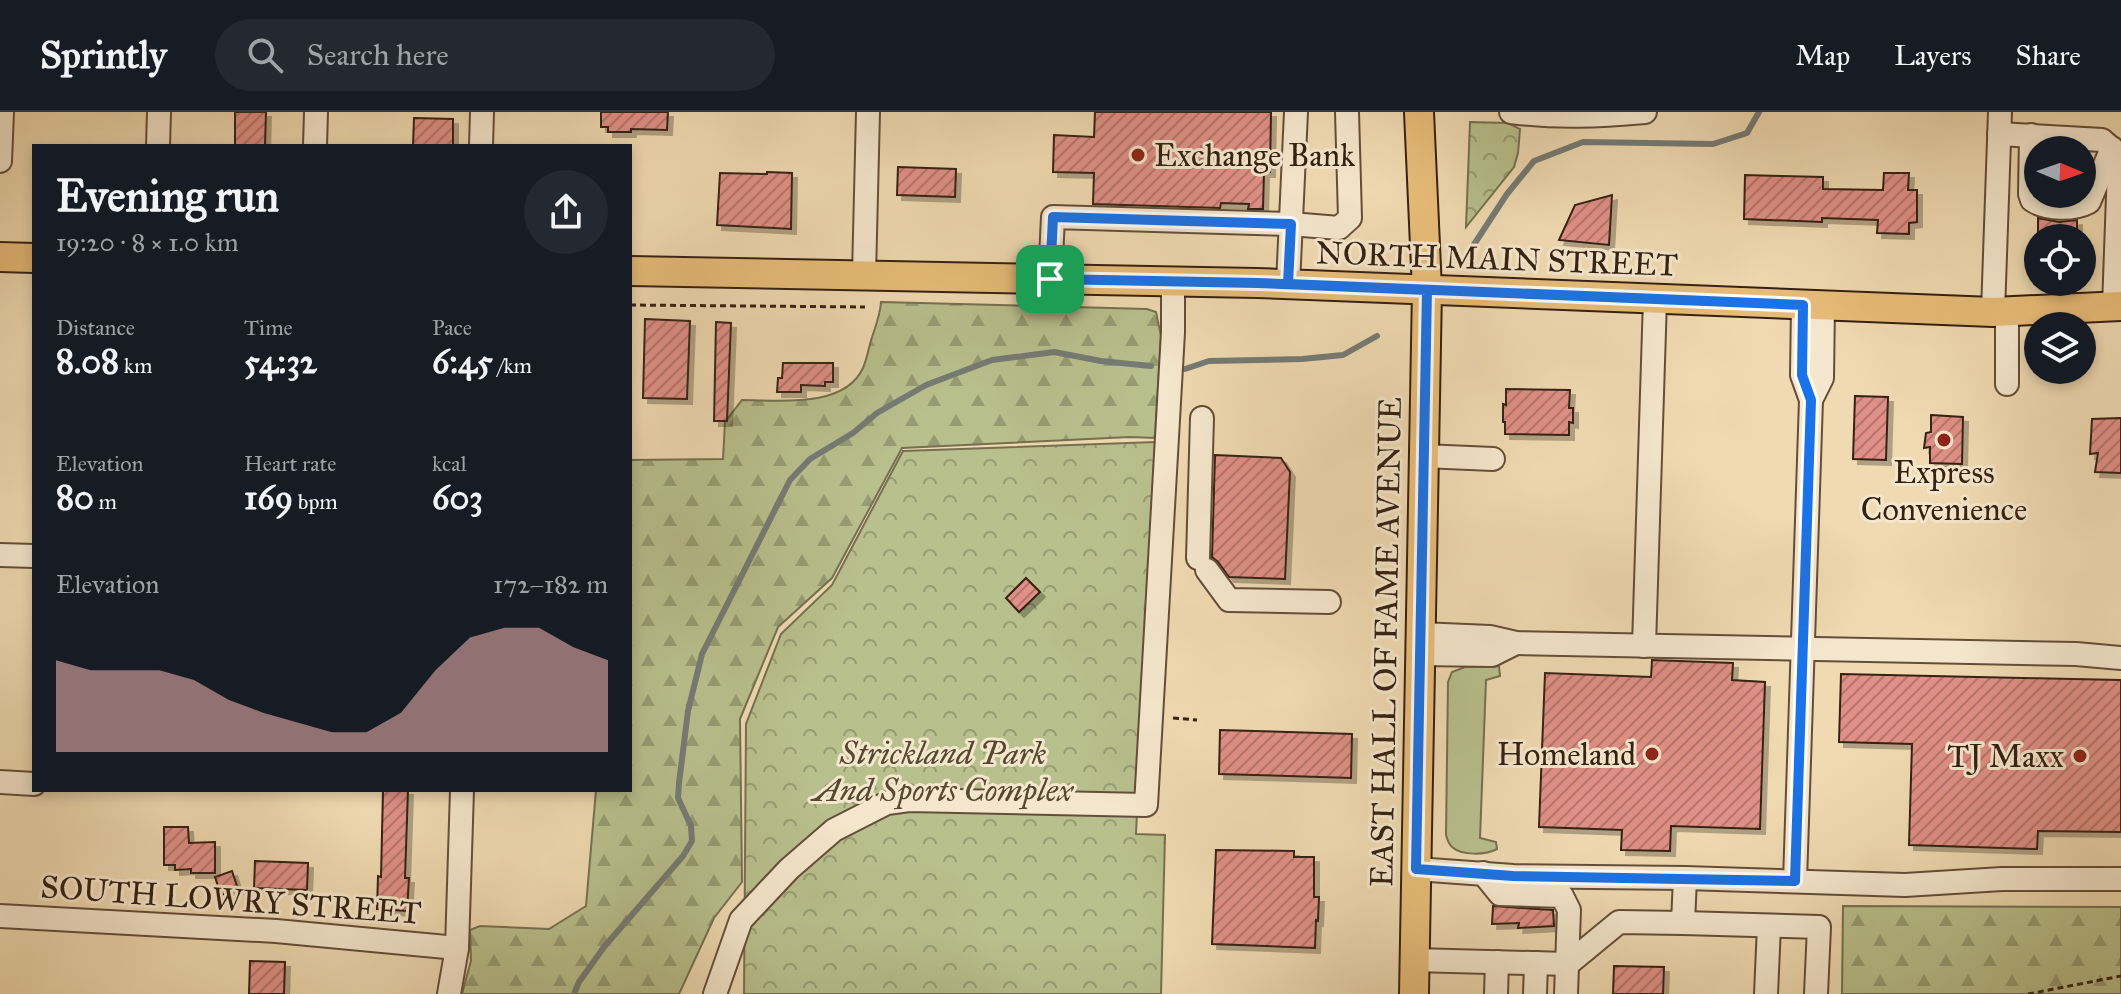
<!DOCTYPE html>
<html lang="en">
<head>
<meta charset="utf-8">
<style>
	:root { --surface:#171b24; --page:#242831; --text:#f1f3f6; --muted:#9ea1a6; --line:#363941; --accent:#c59692 }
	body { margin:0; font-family:"IM FELL Great Primer",serif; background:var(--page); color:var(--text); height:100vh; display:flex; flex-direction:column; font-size:30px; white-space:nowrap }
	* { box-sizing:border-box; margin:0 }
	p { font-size:26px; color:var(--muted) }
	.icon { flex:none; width:44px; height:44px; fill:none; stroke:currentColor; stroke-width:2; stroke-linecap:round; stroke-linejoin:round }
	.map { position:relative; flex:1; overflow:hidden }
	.drawer { position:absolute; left:32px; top:32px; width:600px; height:648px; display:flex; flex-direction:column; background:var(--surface); border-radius:0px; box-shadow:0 4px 12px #0003 }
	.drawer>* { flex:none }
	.needle { width:52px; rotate:92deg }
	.tools { position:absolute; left:2024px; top:24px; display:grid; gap:16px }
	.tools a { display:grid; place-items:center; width:72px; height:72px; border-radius:50%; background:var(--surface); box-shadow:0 4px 12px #0003; font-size:40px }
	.pin { position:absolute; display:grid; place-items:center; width:68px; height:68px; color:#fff; margin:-34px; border-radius:16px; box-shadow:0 4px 12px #0006 }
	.round { display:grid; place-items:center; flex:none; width:84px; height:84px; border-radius:42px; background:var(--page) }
	.overview { display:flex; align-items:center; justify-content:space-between; height:136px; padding:0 24px }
	h1 { font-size:44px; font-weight:700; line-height:60px }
	.stats { display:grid; grid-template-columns:repeat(3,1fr); gap:12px; height:136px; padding:8px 24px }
	.stats div { display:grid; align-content:center }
	.stats b { font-size:34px; font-weight:700 }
	.stats small { font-size:22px; font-weight:400 }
	.stats p { font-size:22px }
	.chart { height:224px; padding:16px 24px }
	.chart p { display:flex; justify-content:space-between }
	.chart svg { width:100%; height:144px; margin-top:8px; fill:var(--accent); opacity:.7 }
	header { display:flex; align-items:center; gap:48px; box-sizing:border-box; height:112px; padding:0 40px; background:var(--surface); border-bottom:2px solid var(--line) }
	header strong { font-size:38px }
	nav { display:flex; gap:44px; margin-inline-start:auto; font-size:28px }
	.search { width:560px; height:72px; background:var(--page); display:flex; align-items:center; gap:20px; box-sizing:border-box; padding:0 28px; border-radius:44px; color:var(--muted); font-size:30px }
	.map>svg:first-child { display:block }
	.grass { fill:#b8c08d; stroke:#767050; stroke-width:2 }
	.forest { fill:url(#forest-firs); stroke:#767050; stroke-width:2 }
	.park { fill:url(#park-crowns); stroke:#767050; stroke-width:2 }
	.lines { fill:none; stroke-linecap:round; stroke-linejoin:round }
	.stream { stroke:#757b75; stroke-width:6 }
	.building { fill:url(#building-hatch); stroke:#352012; stroke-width:2; filter:url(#shadow) }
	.minor-casing { stroke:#644e3a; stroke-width:26 }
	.major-casing { stroke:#352012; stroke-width:32 }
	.path { stroke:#352012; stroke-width:3; stroke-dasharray:6 4; stroke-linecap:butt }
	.minor { stroke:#f5e7cd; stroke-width:22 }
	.major { stroke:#e8bd79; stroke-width:28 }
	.route-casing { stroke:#fff; stroke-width:16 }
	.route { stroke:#1a73e8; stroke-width:10 }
	.poi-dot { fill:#8f2418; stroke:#f5e7cd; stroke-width:3 }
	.labels { text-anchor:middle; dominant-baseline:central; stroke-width:6; stroke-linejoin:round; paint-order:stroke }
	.poi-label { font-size:32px; fill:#352012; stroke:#f5e7cd; text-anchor:end }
	.street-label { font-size:32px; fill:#352012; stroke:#f5e7cd }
	.park-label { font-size:32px; font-style:italic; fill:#564831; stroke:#f5e7cd }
</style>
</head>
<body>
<header>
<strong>Sprintly</strong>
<div class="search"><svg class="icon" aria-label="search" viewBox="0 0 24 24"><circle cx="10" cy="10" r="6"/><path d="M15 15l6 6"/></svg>Search here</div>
<nav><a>Map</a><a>Layers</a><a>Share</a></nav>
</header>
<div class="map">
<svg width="2121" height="882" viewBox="0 0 2121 882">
	<defs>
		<pattern id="forest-firs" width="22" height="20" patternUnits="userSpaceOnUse" patternTransform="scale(2)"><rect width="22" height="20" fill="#b8c08d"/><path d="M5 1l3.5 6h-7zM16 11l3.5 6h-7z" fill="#969c72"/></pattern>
		<pattern id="park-crowns" width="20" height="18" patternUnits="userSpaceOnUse" patternTransform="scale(2)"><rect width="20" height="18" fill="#b8c08d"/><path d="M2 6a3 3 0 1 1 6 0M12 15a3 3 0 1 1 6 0" fill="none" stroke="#969c72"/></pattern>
		<pattern id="building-hatch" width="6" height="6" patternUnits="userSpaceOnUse" patternTransform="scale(2)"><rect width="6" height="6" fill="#e09086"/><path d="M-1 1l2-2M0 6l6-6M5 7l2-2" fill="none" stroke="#b6756c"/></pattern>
		<filter id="shadow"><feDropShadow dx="5" dy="5" stdDeviation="0" flood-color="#0004"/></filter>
	</defs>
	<rect width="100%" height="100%" fill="#f0dab2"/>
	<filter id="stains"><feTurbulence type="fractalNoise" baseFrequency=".0025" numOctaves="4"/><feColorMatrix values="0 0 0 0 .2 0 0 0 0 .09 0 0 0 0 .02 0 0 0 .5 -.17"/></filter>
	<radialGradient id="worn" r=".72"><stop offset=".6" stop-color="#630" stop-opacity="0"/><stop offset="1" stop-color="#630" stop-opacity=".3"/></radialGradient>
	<path class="grass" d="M1499 554 1500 564 1486 568 1480 726 1496 730 1497 737C1486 743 1462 744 1452 735 1449 732 1447 727 1446 723L1448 570 1452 560 1465 555Z"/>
	<g class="forest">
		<path d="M881 190 1147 197 1156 200 1161 224 1155 326 1130 325 902 336 832 466 778 515 740 607 742 770 714 806 679 882H462L471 849 470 818 480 814 549 817 586 794 596 678H630V348L723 347 725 310 742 288C778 288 844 297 863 256 866 249 868 240 870 232 874 217 880 206 881 190Z"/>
		<polygon points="1843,794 2121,795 2121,882 1842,882"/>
	</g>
	<g class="park">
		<polygon points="1470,10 1508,11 1520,17 1518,41 1514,55 1466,115"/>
		<polygon points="1155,330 1136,722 1165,723 1161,882 744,882 746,612 781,522 832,473 903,339"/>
	</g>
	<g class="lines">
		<g class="stream">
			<polyline points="1473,134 1507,82 1534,49 1583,30 1713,32 1747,21 1759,0"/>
			<polyline points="1185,257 1209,249 1302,247 1343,243 1377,224"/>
			<polyline points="574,882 579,870 604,835 683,744 692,729 691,714 678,686 679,671 688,599 702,542 790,368 810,347 853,321 877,301 926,273 992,248 1054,240 1101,249 1151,254"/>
		</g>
	</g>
	<g class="building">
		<polygon points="235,0 266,0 265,34 235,34"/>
		<polygon points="601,0 668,0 667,18 631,17 631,20 608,20 608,15 601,15"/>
		<polygon points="1095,0 1271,0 1270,60 1264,60 1263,97 1248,97 1249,92 1221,91 1220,96 1093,92 1094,61 1053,60 1054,23 1094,25"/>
		<polygon points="414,6 453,7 453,34 413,34"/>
		<polygon points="898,55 956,57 955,85 897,83"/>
		<polygon points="767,60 792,61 791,117 717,113 720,61 767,62"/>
		<polygon points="1884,61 1909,61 1908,78 1917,78 1917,110 1909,111 1909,122 1877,121 1878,108 1822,106 1822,110 1744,107 1745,63 1823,65 1823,77 1883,78"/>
		<polygon points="1612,83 1609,133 1559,128 1575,93"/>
		<polygon points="2038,106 2059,110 2077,108 2077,126 2038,126"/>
		<polygon points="645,207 690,209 687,287 643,286"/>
		<polygon points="716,210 731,211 727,309 714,309"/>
		<polygon points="783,251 833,251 833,270 825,270 825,274 801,273 801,280 777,280 778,266 782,266"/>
		<polygon points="1506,277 1570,278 1569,296 1573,296 1573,311 1569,310 1569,323 1505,322 1505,310 1503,310 1503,292 1506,293"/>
		<polygon points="1855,284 1888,285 1886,348 1853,347"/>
		<polygon points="1931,303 1963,305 1962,352 1930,351 1930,335 1924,336 1926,321 1931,320"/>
		<polygon points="2121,306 2121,361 2095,360 2098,341 2090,342 2092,307"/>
		<polygon points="1215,343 1281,346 1290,360 1285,467 1229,465 1218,450 1212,445"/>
		<polygon points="1026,466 1040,480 1019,500 1006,486"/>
		<polygon points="1652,548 1733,551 1732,568 1765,570 1760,717 1671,714 1670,739 1621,738 1622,718 1539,715 1545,561 1651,565"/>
		<polygon points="1841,562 2121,568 2121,720 2038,719 2037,737 1909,733 1912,632 1839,630"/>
		<polygon points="1220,618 1352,622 1351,666 1219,662"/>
		<polygon points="383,678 408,678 405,766 409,766 407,799 377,797 378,764 381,765"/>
		<polygon points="164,715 188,715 189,731 215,730 215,761 191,761 191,757 175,758 175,753 164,753"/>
		<polygon points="1216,738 1294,739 1294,745 1314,745 1314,785 1319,785 1318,809 1316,808 1315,836 1212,832"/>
		<polygon points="255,749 308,751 307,778 254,776"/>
		<polygon points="232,759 238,777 221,783 215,765"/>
		<polygon points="1493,794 1553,798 1554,814 1518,816 1519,811 1492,812"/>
		<polygon points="250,849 285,850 284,882 249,882"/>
		<polygon points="1614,854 1664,855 1663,882 1613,882"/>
	</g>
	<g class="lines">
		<g class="minor-casing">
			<g id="minor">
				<path d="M1511 0C1557 6 1599 4 1645 0"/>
				<path d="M1999 22 2102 28C2112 36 2117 43 2119 56L2114 195"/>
				<path d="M2031 23 2030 82 2032 88C2046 98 2074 98 2089 90L2112 36"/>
				<polyline points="158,34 159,0"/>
				<polyline points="315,34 316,0"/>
				<polyline points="481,34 482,0"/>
				<polyline points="0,49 2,0"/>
				<polyline points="864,163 868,0"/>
				<polyline points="1050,167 1053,105 1291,112 1339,116 1350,106 1347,0"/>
				<polyline points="1288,172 1296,0"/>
				<polyline points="2007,199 2007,272"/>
				<polyline points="1993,200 2000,0"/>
				<polyline points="1811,288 1822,266 1823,193"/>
				<polyline points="1423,344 1493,347"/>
				<polyline points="0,443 34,444"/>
				<polyline points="1198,446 1202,306"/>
				<polyline points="1207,458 1229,488 1329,490"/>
				<polyline points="1420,522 1490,525 1516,531 2076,542 2121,546"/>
				<polyline points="1644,534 1655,187"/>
				<polyline points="1420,542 1492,543 1516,531"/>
				<polyline points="0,670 34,672"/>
				<polyline points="1416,757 1513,764 1685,766 1905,773 2002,767 2121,767"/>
				<polyline points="1483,761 1500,782 1562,784 1569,798 1566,882"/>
				<polyline points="1795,769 1811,288 1802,263 1803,193"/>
				<polyline points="0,804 276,819 457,836"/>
				<polyline points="1683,811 1819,815 1816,882"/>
				<polyline points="1414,848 1568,852 1619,810 1683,811 1685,766"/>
				<polyline points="449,882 457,836 462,678"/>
				<polyline points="715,882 741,808 789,757 834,718 887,691 909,688 1146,693 1173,220 1173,170"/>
				<polyline points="1496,882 1497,850"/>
				<polyline points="1535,882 1536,851"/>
				<polyline points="1766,882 1769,814"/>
			</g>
		</g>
		<g class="major-casing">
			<g id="major">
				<polyline points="0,145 34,146"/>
				<polyline points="630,159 1257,171 1993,200 2121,194"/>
				<polyline points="1414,882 1427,178 1419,0"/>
			</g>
		</g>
		<g class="path">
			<polyline points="630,193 865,195"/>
			<polyline points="1173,606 1197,608"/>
			<polyline points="2028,882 2121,864"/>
		</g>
		<use href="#minor" class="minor"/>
		<use href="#major" class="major"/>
	</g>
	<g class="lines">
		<g class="route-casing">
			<polyline id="route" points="1050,167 1257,171 1427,178 1416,757 1513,764 1795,769 1811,288 1802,263 1803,193 1288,172 1291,112 1053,105 1050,167"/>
		</g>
		<use href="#route" class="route"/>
	</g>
	<g class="poi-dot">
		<circle cx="1138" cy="43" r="8"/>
		<circle cx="1944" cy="328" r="8"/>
		<circle cx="1652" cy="642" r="8"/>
		<circle cx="2080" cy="644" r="8"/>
	</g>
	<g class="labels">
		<g class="poi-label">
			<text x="1154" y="43" text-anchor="start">Exchange Bank</text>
			<text x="1944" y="360" text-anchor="middle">Express<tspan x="1944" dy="37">Convenience</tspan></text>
			<text x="1636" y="642">Homeland</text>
			<text x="2064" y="644">TJ Maxx</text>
		</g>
		<g class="street-label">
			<text transform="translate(1497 147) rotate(2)">NORTH MAIN STREET</text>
			<text transform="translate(1386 530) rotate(-89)">EAST HALL OF FAME AVENUE</text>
			<text transform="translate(231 788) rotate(4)">SOUTH LOWRY STREET</text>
		</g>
		<g class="park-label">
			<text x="943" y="641">Strickland Park<tspan x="943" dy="37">And Sports Complex</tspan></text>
		</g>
	</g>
	<rect width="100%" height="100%" filter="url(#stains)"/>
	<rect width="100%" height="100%" fill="url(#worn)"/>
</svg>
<div class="tools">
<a><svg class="needle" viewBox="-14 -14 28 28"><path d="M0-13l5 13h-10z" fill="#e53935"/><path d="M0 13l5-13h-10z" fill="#9ea1a6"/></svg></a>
<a><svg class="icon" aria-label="locate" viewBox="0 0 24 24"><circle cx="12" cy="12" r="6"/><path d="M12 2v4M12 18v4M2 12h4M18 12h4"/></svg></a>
<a><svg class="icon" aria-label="layers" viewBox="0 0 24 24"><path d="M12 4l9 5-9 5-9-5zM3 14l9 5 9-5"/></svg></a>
</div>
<div class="pin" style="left:1050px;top:167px;background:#1e9e55"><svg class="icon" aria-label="arrive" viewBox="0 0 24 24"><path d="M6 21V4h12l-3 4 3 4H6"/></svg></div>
<section class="drawer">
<div class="overview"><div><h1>Evening run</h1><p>19:20 · 8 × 1.0 km</p></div><a class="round"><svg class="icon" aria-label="share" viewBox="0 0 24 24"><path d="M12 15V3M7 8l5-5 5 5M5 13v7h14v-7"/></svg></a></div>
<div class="stats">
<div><p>Distance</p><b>8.08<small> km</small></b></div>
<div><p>Time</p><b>54:32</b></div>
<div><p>Pace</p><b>6:45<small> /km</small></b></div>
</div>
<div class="stats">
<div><p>Elevation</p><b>80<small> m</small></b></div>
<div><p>Heart rate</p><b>169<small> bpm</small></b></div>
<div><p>kcal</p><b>603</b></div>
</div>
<div class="chart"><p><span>Elevation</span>172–182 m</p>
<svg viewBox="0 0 160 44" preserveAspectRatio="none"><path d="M0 44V16L10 19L20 19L30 19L40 22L50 28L60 32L70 35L80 38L90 38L100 32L110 19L120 9L130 6L140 6L150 12L160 16V44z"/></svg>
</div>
</section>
</div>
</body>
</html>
